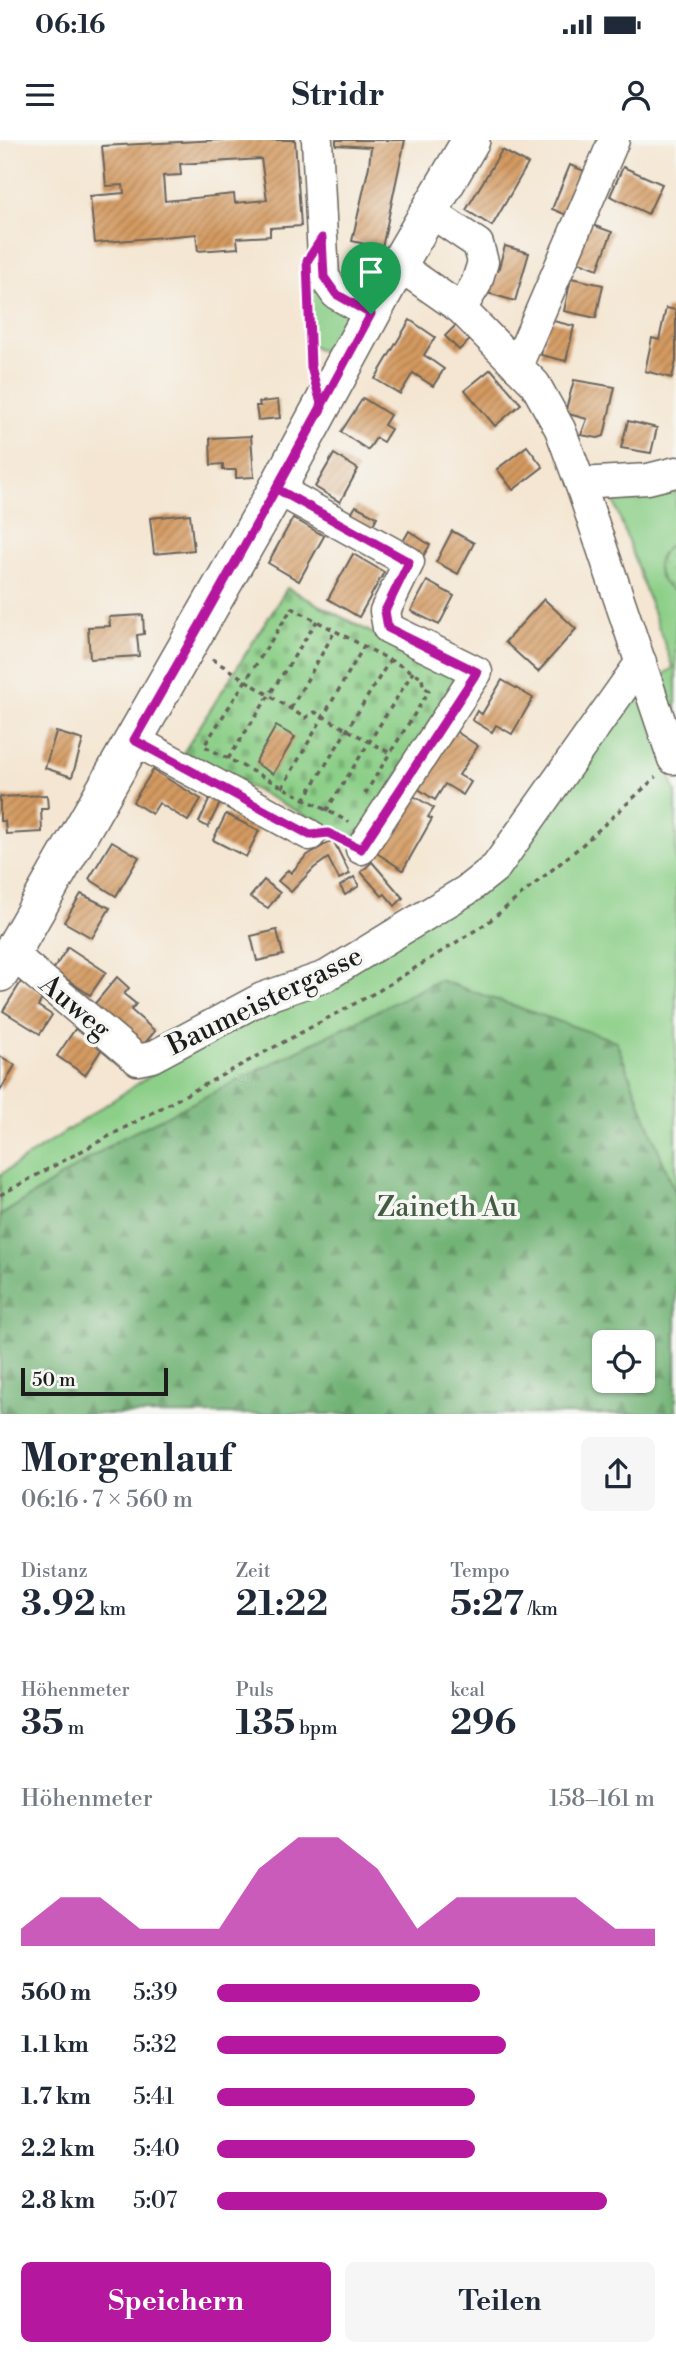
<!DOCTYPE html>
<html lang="de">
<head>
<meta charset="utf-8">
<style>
	:root { --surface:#fff; --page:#f6f6f7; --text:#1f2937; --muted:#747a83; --accent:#b5179e }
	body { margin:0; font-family:"Libre Bodoni",serif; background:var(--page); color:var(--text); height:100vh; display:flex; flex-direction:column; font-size:26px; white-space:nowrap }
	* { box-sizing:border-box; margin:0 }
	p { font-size:23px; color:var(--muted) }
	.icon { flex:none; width:38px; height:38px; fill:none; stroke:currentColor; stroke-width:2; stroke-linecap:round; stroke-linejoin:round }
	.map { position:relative; height:1274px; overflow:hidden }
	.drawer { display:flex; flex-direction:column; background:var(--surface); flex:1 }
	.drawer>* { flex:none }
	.tools { position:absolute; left:592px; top:1190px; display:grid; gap:14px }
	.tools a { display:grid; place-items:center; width:63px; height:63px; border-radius:10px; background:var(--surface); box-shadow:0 2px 5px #0004; font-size:35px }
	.scale { position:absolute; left:21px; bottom:18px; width:147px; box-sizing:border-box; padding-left:7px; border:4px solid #1c1c1c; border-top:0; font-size:19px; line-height:24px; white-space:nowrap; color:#1c1c1c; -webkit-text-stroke:5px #f6f6f2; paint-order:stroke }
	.pin { position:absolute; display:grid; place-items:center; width:60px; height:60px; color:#fff; margin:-72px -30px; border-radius:50% 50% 50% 0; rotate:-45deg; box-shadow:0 0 7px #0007 }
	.pin .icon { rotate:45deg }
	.round { display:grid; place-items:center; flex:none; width:74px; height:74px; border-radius:10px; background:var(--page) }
	.summary { display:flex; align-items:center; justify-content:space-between; height:119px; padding:0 21px }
	h1 { font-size:38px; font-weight:700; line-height:52px }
	.figures { display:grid; grid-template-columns:repeat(3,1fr); gap:10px; height:119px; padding:7px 21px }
	.figures div { display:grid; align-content:center }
	.figures b { font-size:35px; font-weight:700 }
	.figures small { font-size:19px; font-weight:400 }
	.figures p { font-size:19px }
	.chart { height:196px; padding:14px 21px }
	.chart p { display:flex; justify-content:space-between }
	.chart svg { width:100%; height:126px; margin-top:7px; fill:var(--accent); opacity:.7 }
	.primary-button { display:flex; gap:14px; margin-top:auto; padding:14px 21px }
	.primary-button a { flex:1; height:80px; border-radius:10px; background:var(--accent); color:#fff; font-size:28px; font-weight:700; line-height:80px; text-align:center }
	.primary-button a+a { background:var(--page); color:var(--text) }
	ul { padding:0 21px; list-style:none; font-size:23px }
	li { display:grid; grid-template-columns:112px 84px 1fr; align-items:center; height:52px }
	li i { height:18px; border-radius:9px; background:var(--accent) }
	.status { display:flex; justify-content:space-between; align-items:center; height:49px; padding:0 35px; background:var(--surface); direction:ltr }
	.status svg { height:19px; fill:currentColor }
	header { display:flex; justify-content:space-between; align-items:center; height:91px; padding:0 21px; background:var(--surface); font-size:32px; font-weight:700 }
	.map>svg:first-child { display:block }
	.grass { fill:#8ccf88; stroke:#547652; stroke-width:2 }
	.forest { fill:url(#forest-firs); stroke:#466748; stroke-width:2; fill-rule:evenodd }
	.cemetery { fill:url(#cemetery-stones); stroke:#547652; stroke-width:2 }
	.park { fill:url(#park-dots); stroke:#547652; stroke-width:2 }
	.building { fill:url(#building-hatch); fill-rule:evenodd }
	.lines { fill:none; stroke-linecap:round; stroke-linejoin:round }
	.minor-casing { stroke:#68635c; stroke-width:33 }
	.major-casing { stroke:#68635c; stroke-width:40 }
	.path { stroke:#68635c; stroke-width:3.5; stroke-dasharray:5 5; stroke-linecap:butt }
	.minor { stroke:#fff; stroke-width:30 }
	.major { stroke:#fff; stroke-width:37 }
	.route-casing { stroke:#fff; stroke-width:14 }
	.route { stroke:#b5179e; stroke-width:9 }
	.labels { text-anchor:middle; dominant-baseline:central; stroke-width:7; stroke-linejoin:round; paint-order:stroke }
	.street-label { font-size:28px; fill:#1c1c1c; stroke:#f6f6f2 }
	.park-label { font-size:28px; fill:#435b42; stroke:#f6f6f2 }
</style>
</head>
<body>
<div class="status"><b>06:16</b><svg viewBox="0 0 49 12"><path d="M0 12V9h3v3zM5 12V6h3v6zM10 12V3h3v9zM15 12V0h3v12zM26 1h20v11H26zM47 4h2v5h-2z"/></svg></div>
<header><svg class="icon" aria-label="menu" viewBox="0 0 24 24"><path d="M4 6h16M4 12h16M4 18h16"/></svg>Stridr<svg class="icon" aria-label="person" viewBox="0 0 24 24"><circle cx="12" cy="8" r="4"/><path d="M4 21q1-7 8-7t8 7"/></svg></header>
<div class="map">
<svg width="676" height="1275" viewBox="0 0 676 1275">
	<defs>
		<pattern id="forest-firs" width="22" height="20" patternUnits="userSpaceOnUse" patternTransform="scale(1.75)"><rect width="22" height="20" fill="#71b274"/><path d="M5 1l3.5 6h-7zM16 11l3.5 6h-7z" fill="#5c905e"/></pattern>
		<pattern id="cemetery-stones" width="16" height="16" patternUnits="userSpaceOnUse" patternTransform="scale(1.75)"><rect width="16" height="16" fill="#8ccf88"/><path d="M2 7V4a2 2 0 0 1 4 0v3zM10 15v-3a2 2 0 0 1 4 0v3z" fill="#78b175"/></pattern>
		<pattern id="park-dots" width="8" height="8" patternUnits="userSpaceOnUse" patternTransform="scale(1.75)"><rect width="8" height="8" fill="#8ccf88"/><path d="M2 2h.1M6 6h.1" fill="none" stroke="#78b175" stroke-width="1.8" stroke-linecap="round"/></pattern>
		<pattern id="building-hatch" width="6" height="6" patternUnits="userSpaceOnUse" patternTransform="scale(1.75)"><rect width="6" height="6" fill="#d49a61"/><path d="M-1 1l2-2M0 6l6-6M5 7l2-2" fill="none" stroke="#ab7d4f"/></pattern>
	</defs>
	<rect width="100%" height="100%" fill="#f6f6f2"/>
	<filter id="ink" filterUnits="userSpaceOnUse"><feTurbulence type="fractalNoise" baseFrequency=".0143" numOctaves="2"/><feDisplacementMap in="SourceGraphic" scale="14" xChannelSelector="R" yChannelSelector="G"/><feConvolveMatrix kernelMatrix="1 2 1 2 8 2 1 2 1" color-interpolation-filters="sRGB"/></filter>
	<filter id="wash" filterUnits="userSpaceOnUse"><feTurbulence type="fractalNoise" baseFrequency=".00686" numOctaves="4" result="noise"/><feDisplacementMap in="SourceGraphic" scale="28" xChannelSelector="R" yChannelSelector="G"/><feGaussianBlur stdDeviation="1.57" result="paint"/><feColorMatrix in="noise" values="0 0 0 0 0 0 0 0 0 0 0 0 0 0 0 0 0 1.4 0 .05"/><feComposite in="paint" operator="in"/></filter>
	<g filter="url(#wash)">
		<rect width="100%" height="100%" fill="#f4e6d2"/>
		<g class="grass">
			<polygon points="309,121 347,177 349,189 334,218 312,206"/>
			<polygon points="676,345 676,630 670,637 676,653 676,1055 616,901 120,999 0,1076 0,1035 255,866 484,747 632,554 673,528 612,356 649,354"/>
		</g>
		<path class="forest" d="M439 840 616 901 676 1055V1274H0V1076L120 999ZM604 1202H642V1241H604Z"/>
		<polygon class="cemetery" points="287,448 457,538 357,702 183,613"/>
		<path class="park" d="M676 403V452C653 442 651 412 676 403Z"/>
		<g id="blocks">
			<g class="building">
				<path d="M219 0H295L301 86 270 88V96L237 98 238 108 198 111 196 94 95 103 90 56 124 53 123 45 106 46 102 6ZM261 19 267 60 235 63 234 54 165 61 163 36 181 35 180 24Z"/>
				<polygon points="336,0 405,0 382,108 352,101 369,26 371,7 336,5"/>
				<polygon points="502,10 528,24 492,86 466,70"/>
				<polygon points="570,25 589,33 571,77 552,69"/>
				<polygon points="623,27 662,44 648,74 610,56"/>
				<polygon points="587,83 612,92 598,129 574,120"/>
				<polygon points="505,106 529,113 515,161 484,152 491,130 498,131"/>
				<polygon points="571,138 603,145 596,178 564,171"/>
				<polygon points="666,168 676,170 676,221 672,238 645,231 652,198 659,200"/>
				<polygon points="410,180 435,197 424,215 444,229 433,246 413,233 400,254 375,239"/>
				<polygon points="549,180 574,186 566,221 541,215"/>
				<polygon points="458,183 472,198 459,210 445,196"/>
				<polygon points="491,229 521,264 495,286 465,250"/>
				<polygon points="574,240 615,247 604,296 598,298 581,295 587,279 565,273"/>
				<polygon points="363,258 390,275 384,285 391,289 383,302 376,298 368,310 341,292"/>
				<polygon points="278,260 280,278 258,280 256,266 260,266 259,262"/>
				<polygon points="628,281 657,288 651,313 621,308"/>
				<polygon points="251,296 254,337 236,338 236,330 223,330 223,324 211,325 210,298"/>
				<polygon points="527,306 543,327 513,350 497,329"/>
				<polygon points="334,314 358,329 340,362 315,347"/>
				<polygon points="356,366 377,377 371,389 349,377"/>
				<polygon points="190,374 194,410 154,414 150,378"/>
				<polygon points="293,378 324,396 299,441 268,423"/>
				<polygon points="409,391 430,405 422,418 401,405"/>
				<polygon points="452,391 474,403 458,434 436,422"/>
				<polygon points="353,414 384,432 359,477 328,459"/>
				<polygon points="427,441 454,456 439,485 411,471"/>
				<polygon points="544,459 576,489 538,532 505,502"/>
				<polygon points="143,475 144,494 137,495 139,516 90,519 88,487 110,486 109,477"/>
				<polygon points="502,540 533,558 512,594 496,585 492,592 472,580 477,571 482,574"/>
				<polygon points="276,586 295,597 273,634 255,623"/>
				<polygon points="448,586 478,606 459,635 471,642 463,655 445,644 435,660 411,644"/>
				<polygon points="56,592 83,600 72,637 45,628"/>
				<polygon points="153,630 201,659 188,681 159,663 152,674 133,662"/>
				<polygon points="405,651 434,668 428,677 432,679 403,730 369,708"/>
				<polygon points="47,655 48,669 41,669 42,692 6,694 5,681 0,681 0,657"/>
				<polygon points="211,656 221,661 208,687 199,682"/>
				<polygon points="226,674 259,691 246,717 213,700"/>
				<polygon points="333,700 350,734 339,739 328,718 314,728 291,752 278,741 288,730 291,733 306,716"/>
				<polygon points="112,701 139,717 116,756 89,739"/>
				<polygon points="372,722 403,758 395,766 385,754 382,756 361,732"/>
				<polygon points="354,737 359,746 345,755 340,746"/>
				<polygon points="264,740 280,753 268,768 250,757"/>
				<polygon points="81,754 110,768 92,798 64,782"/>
				<polygon points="277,790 283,815 257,821 251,796"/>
				<polygon points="68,807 106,832 90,855 53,830"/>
				<polygon points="117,837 129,848 124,854 136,864 131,870 155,891 140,909 92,867"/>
				<polygon points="21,842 45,854 38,866 52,875 40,894 3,871"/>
				<polygon points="75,889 103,907 85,935 57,916"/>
				<polygon points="0,916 15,925 0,951"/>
			</g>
		</g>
	</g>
	<g filter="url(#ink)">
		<use href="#blocks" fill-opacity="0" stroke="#68635c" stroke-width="2"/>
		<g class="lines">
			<g class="minor-casing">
				<g id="minor">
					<polyline points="317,0 324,137 336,154 371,174"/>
					<polyline points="429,71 478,104 483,122 476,144 461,169"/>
					<polyline points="398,125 461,169 535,244 560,289 580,343 673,619"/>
					<polyline points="517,226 614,0"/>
					<polyline points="580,343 648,339 676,332"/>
					<polyline points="277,349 409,422 385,471 388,488 477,532 361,709"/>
					<polyline points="134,600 310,695"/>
					<polyline points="12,814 138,920 152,917 262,858 326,836 467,750 496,727 641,522"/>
				</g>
			</g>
			<g class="major-casing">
				<polyline id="major" points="0,833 277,349 398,125 471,0"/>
			</g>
			<g class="path">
				<polyline points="308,159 311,224"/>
				<polyline points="212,519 305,578 315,572 390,613 429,551 423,546 422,537 292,468 204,606 349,682"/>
				<polyline points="291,568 335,491"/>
				<polyline points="228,619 317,481"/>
				<polyline points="282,648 364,506"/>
				<polyline points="365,654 390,613"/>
				<polyline points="304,660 390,520"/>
				<polyline points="326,671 413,532"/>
				<polyline points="0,1055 380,850 487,783 580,707 656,637"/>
			</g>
			<use href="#minor" class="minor"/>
			<use href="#major" class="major"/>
		</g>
	</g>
	<g class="lines" filter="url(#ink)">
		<g class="route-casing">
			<path id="route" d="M371 174C294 318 215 460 134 600L310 695 328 693 361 709 477 532 388 488 385 471 409 422 277 349 322 267 311 227 307 121 322 98 324 137 336 154 371 174"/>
		</g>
		<use href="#route" class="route"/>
	</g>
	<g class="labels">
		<g class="street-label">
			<text transform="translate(265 861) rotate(-26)">Baumeistergasse</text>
			<text transform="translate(75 867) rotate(40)">Auweg</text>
		</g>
		<g class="park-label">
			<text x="447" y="1067">Zaineth Au</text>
		</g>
	</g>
</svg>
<div class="tools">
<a><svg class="icon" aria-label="locate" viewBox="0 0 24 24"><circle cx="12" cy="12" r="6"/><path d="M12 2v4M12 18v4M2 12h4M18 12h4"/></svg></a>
</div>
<div class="scale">50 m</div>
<div class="pin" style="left:371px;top:174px;background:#1e9e55"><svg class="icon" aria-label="arrive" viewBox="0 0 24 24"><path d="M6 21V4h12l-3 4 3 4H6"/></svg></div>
</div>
<section class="drawer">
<div class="summary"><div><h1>Morgenlauf</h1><p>06:16 · 7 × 560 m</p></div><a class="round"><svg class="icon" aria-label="share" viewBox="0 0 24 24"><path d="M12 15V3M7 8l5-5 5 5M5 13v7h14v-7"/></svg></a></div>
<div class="figures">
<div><p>Distanz</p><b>3.92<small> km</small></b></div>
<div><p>Zeit</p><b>21:22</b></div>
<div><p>Tempo</p><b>5:27<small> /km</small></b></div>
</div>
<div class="figures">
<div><p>Höhenmeter</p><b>35<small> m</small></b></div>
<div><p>Puls</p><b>135<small> bpm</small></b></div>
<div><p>kcal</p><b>296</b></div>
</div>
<div class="chart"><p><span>Höhenmeter</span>158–161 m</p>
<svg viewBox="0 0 160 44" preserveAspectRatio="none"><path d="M0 44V38L10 27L20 27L30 38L40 38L50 38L60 17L70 6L80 6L90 17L100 38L110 27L120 27L130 27L140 27L150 38L160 38V44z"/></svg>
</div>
<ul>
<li><b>560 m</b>5:39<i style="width:60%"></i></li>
<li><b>1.1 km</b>5:32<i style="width:66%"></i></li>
<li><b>1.7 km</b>5:41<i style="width:59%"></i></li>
<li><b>2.2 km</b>5:40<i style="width:59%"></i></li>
<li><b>2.8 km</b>5:07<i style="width:89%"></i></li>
</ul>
<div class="primary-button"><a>Speichern</a><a>Teilen</a></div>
</section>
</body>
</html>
